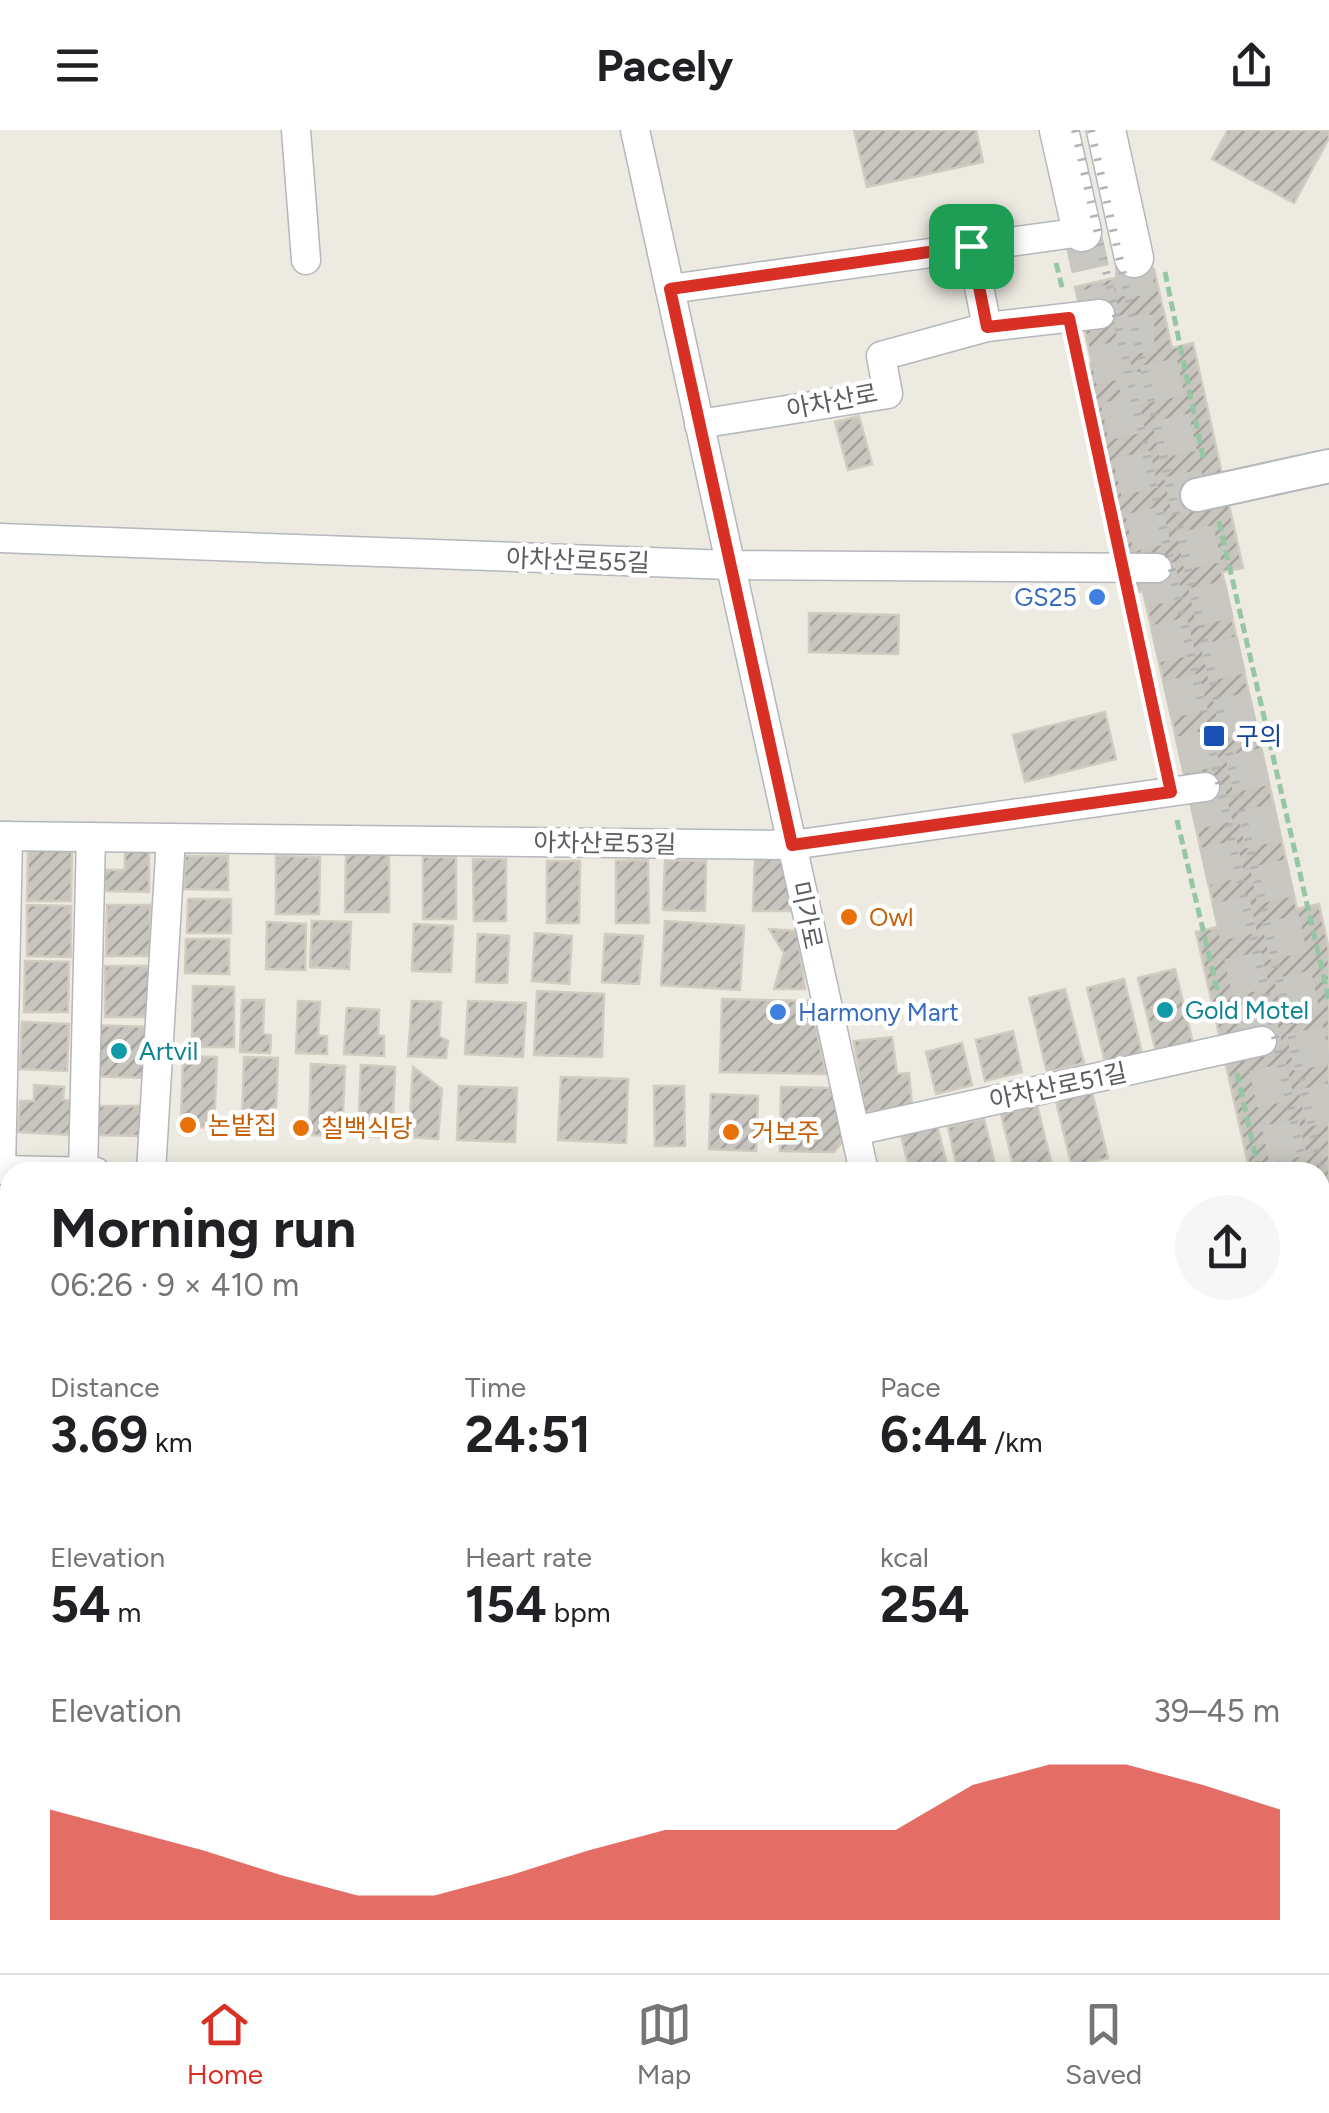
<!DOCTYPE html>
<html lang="en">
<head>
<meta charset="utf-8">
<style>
	:root { --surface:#fff; --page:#f6f6f6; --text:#202124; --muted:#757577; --line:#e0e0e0; --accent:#d93025 }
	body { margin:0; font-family:Figtree,"Noto Sans KR",sans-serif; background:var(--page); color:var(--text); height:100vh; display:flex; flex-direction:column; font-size:38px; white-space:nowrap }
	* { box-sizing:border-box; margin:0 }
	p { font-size:32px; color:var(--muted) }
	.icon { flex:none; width:55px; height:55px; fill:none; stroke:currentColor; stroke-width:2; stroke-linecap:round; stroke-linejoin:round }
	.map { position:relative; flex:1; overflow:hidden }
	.details { position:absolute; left:0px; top:1032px; width:1330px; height:812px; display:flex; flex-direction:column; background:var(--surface); border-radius:30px 30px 0 0; box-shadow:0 5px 25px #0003 }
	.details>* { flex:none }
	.pin { position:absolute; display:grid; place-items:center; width:85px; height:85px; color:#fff; margin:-42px; border-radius:20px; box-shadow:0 5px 15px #0006 }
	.round { display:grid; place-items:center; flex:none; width:105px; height:105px; border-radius:52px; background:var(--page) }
	.overview { display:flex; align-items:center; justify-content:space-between; height:170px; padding:0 50px }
	h1 { font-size:55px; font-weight:700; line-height:75px }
	.figures { display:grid; grid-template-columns:repeat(3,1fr); gap:15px; height:170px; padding:10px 50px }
	.figures div { display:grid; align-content:center }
	.figures b { font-size:50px; font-weight:700 }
	.figures small { font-size:28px; font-weight:400 }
	.figures p { font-size:28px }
	.chart { height:280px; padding:20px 50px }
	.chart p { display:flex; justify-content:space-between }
	.chart svg { width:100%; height:180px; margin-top:10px; fill:var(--accent); opacity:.7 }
	header { display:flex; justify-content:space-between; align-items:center; height:130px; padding:0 50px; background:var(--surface); font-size:45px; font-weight:700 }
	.tab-bar { display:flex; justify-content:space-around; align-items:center; height:140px; border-top:2px solid var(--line); background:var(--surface); font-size:28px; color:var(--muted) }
	.tab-bar a { display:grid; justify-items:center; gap:5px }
	.tab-bar .on { color:var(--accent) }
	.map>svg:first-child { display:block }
	.garden { fill:url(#garden-furrows) }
	.building { fill:url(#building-hatch); stroke:#d1ccbf; stroke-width:2.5 }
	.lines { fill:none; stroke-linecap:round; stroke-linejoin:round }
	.secondary-tunnel { stroke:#c8c7c1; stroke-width:38; stroke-dasharray:38 19; stroke-linecap:butt }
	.service-casing { stroke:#b4b7bc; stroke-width:18 }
	.minor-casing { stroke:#b4b7bc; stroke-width:31 }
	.tertiary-casing { stroke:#b4b7bc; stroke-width:36 }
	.secondary-casing { stroke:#b5b8be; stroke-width:41 }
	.primary-casing { stroke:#f1c656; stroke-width:46 }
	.path { stroke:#96c6a3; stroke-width:5; stroke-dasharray:10 5; stroke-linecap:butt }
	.service { stroke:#fff; stroke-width:14 }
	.minor { stroke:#fff; stroke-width:28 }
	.tertiary { stroke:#fff; stroke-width:32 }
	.secondary { stroke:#fff; stroke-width:38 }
	.primary { stroke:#fff0a4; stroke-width:42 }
	.rail { stroke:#b2b3b3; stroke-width:8; stroke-dasharray:2.5 12; stroke-linecap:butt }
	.route-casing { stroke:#fff; stroke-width:20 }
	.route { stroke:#d93025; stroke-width:12 }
	.shop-dot { fill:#3f7fe0; stroke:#fff; stroke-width:4 }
	.transit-dot { fill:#1a4fb4; stroke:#fff; stroke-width:4 }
	.food-dot { fill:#e8710a; stroke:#fff; stroke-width:4 }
	.culture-dot { fill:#0f9aa8; stroke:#fff; stroke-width:4 }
	.labels { text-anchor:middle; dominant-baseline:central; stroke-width:9; stroke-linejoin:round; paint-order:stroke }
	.street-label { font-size:25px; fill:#5a5d62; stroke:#fff }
	.shop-label { font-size:25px; fill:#366cbe; stroke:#fff; text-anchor:end }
	.transit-label { font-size:25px; fill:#164399; stroke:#fff; text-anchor:start }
	.food-label { font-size:25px; fill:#c56008; stroke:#fff; text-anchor:start }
	.culture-label { font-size:25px; fill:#0d838f; stroke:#fff; text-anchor:start }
</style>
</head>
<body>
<header><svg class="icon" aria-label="menu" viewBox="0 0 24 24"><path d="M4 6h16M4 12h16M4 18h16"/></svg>Pacely<svg class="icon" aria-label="share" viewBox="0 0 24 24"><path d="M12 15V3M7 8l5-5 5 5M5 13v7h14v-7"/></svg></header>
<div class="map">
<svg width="1329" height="1843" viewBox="0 0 1329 1843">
	<defs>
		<pattern id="garden-furrows" width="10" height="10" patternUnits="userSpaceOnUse" patternTransform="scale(2.5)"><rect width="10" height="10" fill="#bde5bd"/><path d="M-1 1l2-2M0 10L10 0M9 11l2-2" fill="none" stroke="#9dbd9d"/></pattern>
		<pattern id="building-hatch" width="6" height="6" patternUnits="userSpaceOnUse" patternTransform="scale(2.5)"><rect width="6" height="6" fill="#c8c4be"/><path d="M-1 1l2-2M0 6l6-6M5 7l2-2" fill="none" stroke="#a5a29e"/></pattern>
	</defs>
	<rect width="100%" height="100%" fill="#edeae1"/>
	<polygon class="garden" points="104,1835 579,1835 578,1843 104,1843"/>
	<g class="building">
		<polygon points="854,0 976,0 983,32 867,57"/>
		<polygon points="1228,0 1329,0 1329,8 1294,73 1212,29"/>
		<polygon points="1154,139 1172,218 1193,213 1243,438 1222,442 1297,779 1319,774 1329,820 1329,1099 1320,1101 1320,1042 1250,1042 1196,802 1218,797 1143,461 1123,466 1072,238 1092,233 1075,157"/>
		<polygon points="859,286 872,334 848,340 835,292"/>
		<polygon points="809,483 899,485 898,524 809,522"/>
		<polygon points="1105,582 1116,629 1025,652 1013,605"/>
		<polygon points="28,720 72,720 71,771 27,771"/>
		<polygon points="125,721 149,722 149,762 105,761 105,740 125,740"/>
		<polygon points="346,724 389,725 389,782 345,782"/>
		<polygon points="185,726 228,726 228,760 184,759"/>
		<polygon points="276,726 320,727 319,784 276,784"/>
		<polygon points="755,726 777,727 787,736 797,781 753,781"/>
		<rect x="423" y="727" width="33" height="62"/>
		<polygon points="473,729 506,729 506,791 474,791"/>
		<polygon points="648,730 649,793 616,793 616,731"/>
		<polygon points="665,730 706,731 705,781 663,780"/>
		<polygon points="547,731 580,731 579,793 547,793"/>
		<polygon points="188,769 231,769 231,803 187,803"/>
		<polygon points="27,775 71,776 71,827 27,826"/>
		<polygon points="107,775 150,775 150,826 106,826"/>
		<polygon points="312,791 351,792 349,839 310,837"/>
		<polygon points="665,791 744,796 740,860 661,855"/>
		<polygon points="267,792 306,794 305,840 266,839"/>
		<polygon points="414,794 453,796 451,842 412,841"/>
		<polygon points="769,799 797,801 805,859 774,859 784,823"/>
		<polygon points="535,803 572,806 569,854 532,851"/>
		<polygon points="478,804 509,806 507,853 476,852"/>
		<polygon points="605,804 643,806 639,854 602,852"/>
		<polygon points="186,809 229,809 229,844 185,843"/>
		<polygon points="25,831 69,832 68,882 24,882"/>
		<polygon points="105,836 149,836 148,887 105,887"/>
		<polygon points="1175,839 1193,913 1156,922 1138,848"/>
		<polygon points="1124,849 1142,923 1105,932 1087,858"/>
		<polygon points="193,856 234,857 234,917 192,917"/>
		<polygon points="1065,859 1084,933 1047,942 1029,868"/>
		<polygon points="537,861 604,864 602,927 534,925"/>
		<polygon points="722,869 810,871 826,944 720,942"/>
		<polygon points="242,870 264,870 263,904 271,905 270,923 240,922"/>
		<polygon points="298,871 320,872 318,906 327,906 327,924 296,923"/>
		<polygon points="412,871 441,872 439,906 448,911 446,928 408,926"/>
		<polygon points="468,871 526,873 523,927 465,924"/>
		<polygon points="347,878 379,880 378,906 384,906 384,926 344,924"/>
		<polygon points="22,892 69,894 67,941 20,939"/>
		<polygon points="92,895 147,897 145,948 91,946"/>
		<polygon points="1013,901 1022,942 985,951 976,910"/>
		<polygon points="892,907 897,944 909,943 912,975 865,983 854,911"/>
		<polygon points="962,913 972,955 936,964 926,922"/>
		<polygon points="183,926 217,927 214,998 181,996"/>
		<polygon points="244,927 278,928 275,999 242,998"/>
		<polygon points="311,934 345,936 342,1006 309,1005"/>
		<polygon points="361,935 395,937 392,1008 358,1006"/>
		<polygon points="413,937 442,959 438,1009 409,1007"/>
		<polygon points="561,947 628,949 626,1013 558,1010"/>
		<polygon points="1090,954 1108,1028 1072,1037 1054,963"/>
		<polygon points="34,955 64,957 63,970 74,971 73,1005 18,1002 20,971 34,971"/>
		<polygon points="459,956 517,958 515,1012 457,1010"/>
		<polygon points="654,956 684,956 685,1016 655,1016"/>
		<polygon points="781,957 836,958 847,1006 834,1022 780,1021"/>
		<polygon points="711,964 758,966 756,1021 709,1019"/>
		<polygon points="1037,975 1053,1039 1015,1042 1001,984"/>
		<polygon points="98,976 144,976 144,1006 97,1005"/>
		<polygon points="984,989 997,1042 958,1042 948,997"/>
		<polygon points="936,992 949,1042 910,1042 900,1001"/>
		<polygon points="0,1063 10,1064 10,1122 0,1122"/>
		<rect x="0" y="1348" width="10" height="45"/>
		<polygon points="2,1425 10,1425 10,1476 3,1476"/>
		<rect x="0" y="1511" width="10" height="138"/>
		<polygon points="0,1820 10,1820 10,1835 59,1835 59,1843 0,1843"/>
		<polygon points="586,1835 640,1835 641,1843 586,1843"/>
		<rect x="647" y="1835" width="140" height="8"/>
		<polygon points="861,1835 1067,1835 1105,1838 1105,1843 860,1843"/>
	</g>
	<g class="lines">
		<g class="secondary-tunnel">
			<polyline points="1082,102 1291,1042"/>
			<polyline points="1134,128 1136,246 1142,274"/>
			<polyline points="1158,232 1329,1011"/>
			<polyline points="1320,1053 1329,1069"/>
		</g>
		<g class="service-casing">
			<polyline id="service" points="499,1835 501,1843"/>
		</g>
		<g class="minor-casing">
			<g id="minor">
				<polyline points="296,0 306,130"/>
				<polyline points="635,0 864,1042"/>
				<polyline points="971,116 987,197"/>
				<polyline points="670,159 1082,102"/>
				<polyline points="699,294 888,264 881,226 987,197 1100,184"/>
				<polyline points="0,408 730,435 1157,438"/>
				<polyline points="0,706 792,715 1205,657"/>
				<polyline points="855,1001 1262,911"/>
				<polyline points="0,1040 96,1042"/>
				<polyline points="1,1040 8,706"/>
				<polyline points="83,1042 91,707"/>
				<polyline points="151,1042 171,708"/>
				<polyline points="1320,1242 1329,1241"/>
				<polyline points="0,1327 10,1327"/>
				<polyline points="0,1405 10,1406"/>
				<polyline points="797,1835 799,1843"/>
				<polyline points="80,1843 81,1835"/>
			</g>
		</g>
		<g class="tertiary-casing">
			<polyline id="tertiary" points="1197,365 1329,336"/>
		</g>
		<g class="secondary-casing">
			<g id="secondary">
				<polyline points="1059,0 1082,102"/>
				<polyline points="1106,0 1134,128"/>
				<polyline points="1320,1168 1329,1206"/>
			</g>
		</g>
		<g class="primary-casing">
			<g id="primary">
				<polyline points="1320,1591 1329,1580"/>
				<polyline points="1320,1687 1329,1687"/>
				<polyline points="0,1722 10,1722"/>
				<polyline points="1320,1744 1329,1743"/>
				<polyline points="1264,1835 1272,1843"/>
			</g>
		</g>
		<g class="path">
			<polyline points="1056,133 1063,161"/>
			<polyline points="1165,142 1204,332"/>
			<polyline points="1075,216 1118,410"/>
			<polyline points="1219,391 1329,870"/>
			<polyline points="1130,465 1165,635"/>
			<polyline points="1177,690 1225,893"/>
			<polyline points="1237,943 1259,1042"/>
			<polyline points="1320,1332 1329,1379"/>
			<polyline points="1320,1634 1329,1645"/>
			<polyline points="0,1662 10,1662"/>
			<polyline points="0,1785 10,1785"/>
		</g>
		<use href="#service" class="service"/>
		<use href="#minor" class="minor"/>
		<use href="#tertiary" class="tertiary"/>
		<use href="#secondary" class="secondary"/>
		<use href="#primary" class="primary"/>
		<g class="rail">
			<polyline points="1075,0 1305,1042"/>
			<polyline points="1091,0 1329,1074"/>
			<polyline points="1320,1109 1329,1149"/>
		</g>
	</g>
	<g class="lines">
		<g class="route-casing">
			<polygon id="route" points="971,116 987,197 1069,188 1171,662 792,715 670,159"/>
		</g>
		<use href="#route" class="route"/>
	</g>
	<g class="shop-dot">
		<circle cx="1097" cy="467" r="10"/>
		<circle cx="778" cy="882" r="10"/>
	</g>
	<rect class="transit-dot" x="1202" y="594" width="24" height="24" rx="5"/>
	<g class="food-dot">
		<circle cx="849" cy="787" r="10"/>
		<circle cx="188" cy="995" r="10"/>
		<circle cx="301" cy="998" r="10"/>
		<circle cx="731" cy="1002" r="10"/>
	</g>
	<g class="culture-dot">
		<circle cx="1165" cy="880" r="10"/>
		<circle cx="119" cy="921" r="10"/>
	</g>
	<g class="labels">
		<g class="street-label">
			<text transform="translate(832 271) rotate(-11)">아차산로</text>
			<text transform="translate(578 430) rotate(2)">아차산로55길</text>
			<text transform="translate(605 713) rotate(1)">아차산로53길</text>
			<text transform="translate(807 785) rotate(78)">미가로</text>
			<text transform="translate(1058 956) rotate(-12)">아차산로51길</text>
		</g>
		<g class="shop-label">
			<text x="1077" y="467">GS25</text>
			<text x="798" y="882" text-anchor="start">Harmony Mart</text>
		</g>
		<g class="transit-label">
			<text x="1236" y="606">구의</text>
		</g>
		<g class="food-label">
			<text x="869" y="787">Owl</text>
			<text x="208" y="995">논밭집</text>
			<text x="321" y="998">칠백식당</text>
			<text x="751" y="1002">거보주</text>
		</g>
		<g class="culture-label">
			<text x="1185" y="880">Gold Motel</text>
			<text x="139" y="921">Artvil</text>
		</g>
	</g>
</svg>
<div class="pin" style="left:971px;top:116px;background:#1e9e55"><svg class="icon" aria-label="arrive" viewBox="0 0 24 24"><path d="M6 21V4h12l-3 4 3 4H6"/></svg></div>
<section class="details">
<div class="overview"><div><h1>Morning run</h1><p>06:26 · 9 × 410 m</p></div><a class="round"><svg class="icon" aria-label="share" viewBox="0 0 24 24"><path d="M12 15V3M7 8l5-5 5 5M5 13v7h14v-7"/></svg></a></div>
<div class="figures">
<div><p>Distance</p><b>3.69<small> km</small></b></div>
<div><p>Time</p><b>24:51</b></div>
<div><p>Pace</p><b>6:44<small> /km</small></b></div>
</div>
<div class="figures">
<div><p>Elevation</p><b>54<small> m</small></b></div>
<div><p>Heart rate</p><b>154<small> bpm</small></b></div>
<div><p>kcal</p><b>254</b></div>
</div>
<div class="chart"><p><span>Elevation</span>39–45 m</p>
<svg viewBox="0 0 160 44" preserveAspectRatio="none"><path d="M0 44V17L10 22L20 27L30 33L40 38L50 38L60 33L70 27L80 22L90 22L100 22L110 22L120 11L130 6L140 6L150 11L160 17V44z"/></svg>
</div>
</section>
</div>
<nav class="tab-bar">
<a class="on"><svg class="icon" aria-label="home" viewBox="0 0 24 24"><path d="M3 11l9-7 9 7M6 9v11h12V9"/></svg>Home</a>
<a><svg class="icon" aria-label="map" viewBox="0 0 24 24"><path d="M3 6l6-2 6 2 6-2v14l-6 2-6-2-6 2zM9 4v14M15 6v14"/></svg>Map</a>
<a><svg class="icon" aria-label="saved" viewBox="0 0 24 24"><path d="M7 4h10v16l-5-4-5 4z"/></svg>Saved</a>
</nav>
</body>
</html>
